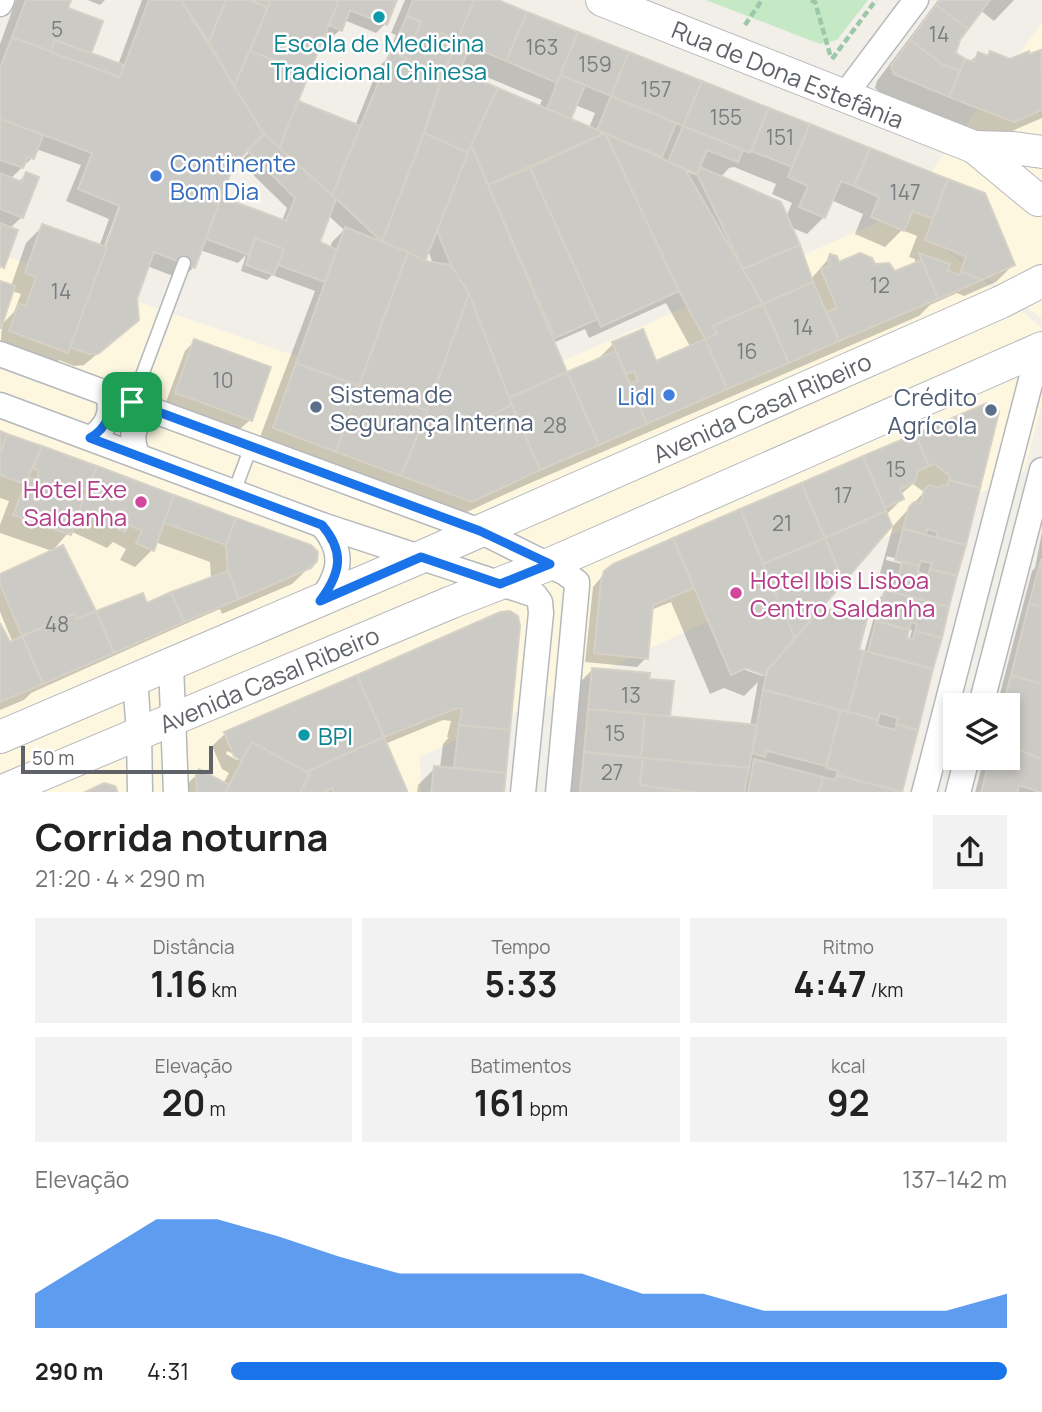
<!DOCTYPE html>
<html lang="pt">
<head>
<meta charset="utf-8">
<style>
	:root { --surface:#fff; --page:#f2f2f2; --text:#222; --muted:#767676; --accent:#1a73e8 }
	body { margin:0; font-family:Manrope,sans-serif; background:var(--page); color:var(--text); height:100vh; display:flex; flex-direction:column; font-size:26px; white-space:nowrap }
	* { box-sizing:border-box; margin:0 }
	p { font-size:23px; color:var(--muted) }
	.icon { flex:none; width:38px; height:38px; fill:none; stroke:currentColor; stroke-width:2; stroke-linecap:round; stroke-linejoin:round }
	.map { position:relative; height:792px; overflow:hidden }
	.side { display:flex; flex-direction:column; background:var(--surface); flex:1 }
	.side>* { flex:none }
	.controls { position:absolute; left:943px; top:693px; display:grid; gap:14px }
	.controls a { display:grid; place-items:center; width:77px; height:77px; border-radius:0px; background:var(--surface); box-shadow:0 4px 10px #0003; font-size:35px }
	.scale { position:absolute; left:21px; bottom:18px; width:192px; box-sizing:border-box; padding-left:7px; border:4px solid #5f6368; border-top:0; font-size:19px; line-height:24px; white-space:nowrap; color:#5f6368; -webkit-text-stroke:5px #fff; paint-order:stroke }
	.pin { position:absolute; display:grid; place-items:center; width:60px; height:60px; color:#fff; margin:-30px; border-radius:14px; box-shadow:0 4px 10px #0006 }
	.round { display:grid; place-items:center; flex:none; width:74px; height:74px; border-radius:0px; background:var(--page) }
	.headline { display:flex; align-items:center; justify-content:space-between; height:119px; padding:0 35px }
	h1 { font-size:38px; font-weight:700; line-height:52px }
	.metrics { display:grid; grid-template-columns:repeat(3,1fr); gap:10px; height:119px; padding:7px 35px }
	.metrics div { display:grid; align-content:center; border-radius:0px; background:var(--page); text-align:center }
	.metrics b { font-size:35px; font-weight:700 }
	.metrics small { font-size:19px; font-weight:400 }
	.metrics p { font-size:19px }
	.chart { height:196px; padding:14px 35px }
	.chart p { display:flex; justify-content:space-between }
	.chart svg { width:100%; height:126px; margin-top:7px; fill:var(--accent); opacity:.7 }
	ul { padding:0 35px; list-style:none; font-size:23px }
	li { display:grid; grid-template-columns:112px 84px 1fr; align-items:center; height:52px }
	li i { height:18px; border-radius:9px; background:var(--accent) }
	.map>svg:first-child { display:block }
	.commercial { fill:#fef7e0 }
	.green { fill:#c5e8c5 }
	.shadow { fill:#0003; fill-rule:evenodd }
	.building { fill:#cccac5; stroke:#d6d1c6; stroke-width:2 }
	.lines { fill:none; stroke-linecap:round; stroke-linejoin:round }
	.service-casing { stroke:#b5b8bc; stroke-width:15 }
	.minor-casing { stroke:#b5b8bc; stroke-width:27 }
	.tertiary-casing { stroke:#b5b8bc; stroke-width:34 }
	.path { stroke:#9cc7a9; stroke-width:4.5; stroke-dasharray:7 3.5; stroke-linecap:butt }
	.service { stroke:#fff; stroke-width:12 }
	.minor { stroke:#fff; stroke-width:24 }
	.tertiary { stroke:#fff; stroke-width:32 }
	.route-casing { stroke:#fff; stroke-width:14 }
	.route { stroke:#1a73e8; stroke-width:9 }
	.culture-dot { fill:#0f9aa8; stroke:#fff; stroke-width:2.5 }
	.shop-dot { fill:#3f7fe0; stroke:#fff; stroke-width:2.5 }
	.service-dot { fill:#5c6f8a; stroke:#fff; stroke-width:2.5 }
	.hotel-dot { fill:#d1479c; stroke:#fff; stroke-width:2.5 }
	.labels { text-anchor:middle; dominant-baseline:central; stroke-width:5; stroke-linejoin:round; paint-order:stroke }
	.number-label { font-size:21px; fill:#7a7d7f }
	.culture-label { font-size:24px; fill:#0d838f; stroke:#fff }
	.street-label { font-size:24px; fill:#5f6368; stroke:#fff }
	.shop-label { font-size:24px; fill:#366cbe; stroke:#fff; text-anchor:start }
	.service-label { font-size:24px; fill:#4e5e75; stroke:#fff; text-anchor:start }
	.hotel-label { font-size:24px; fill:#b23c85; stroke:#fff; text-anchor:end }
</style>
</head>
<body>
<div class="map">
<svg width="1042" height="793" viewBox="0 0 1042 793">
	<rect width="100%" height="100%" fill="#f1efe8"/>
	<polygon class="commercial" points="1042,23 1042,319 921,229 1042,328 1042,403 1024,472 420,757 421,792 0,793 0,254 452,410 901,212"/>
	<polygon class="green" points="706,0 868,0 837,40 820,44"/>
	<g class="shadow">
		<path d="M16 0H69L65 9 88 54 118 65 142 0H395L385 24 376 33 344 20 340 30 330 39 323 36 296 102 355 126 379 66 386 60 396 35 391 33 405 0H493L983 195 1013 265 996 282 964 296 957 293 930 305 919 316 521 487 454 518 257 445 315 291 272 275 267 280 241 271 246 255 238 263 200 250 194 267 181 279 147 266 135 299 134 323 84 365 74 366 59 360 50 369 0 351 2 325 0 327V282L11 286 26 243 43 226 99 247 109 219 66 201 81 165 36 149 32 158 10 179 18 182 27 174 22 217 10 228 0 269V44ZM463 32 452 57 449 56ZM460 66 542 100 539 107 457 71ZM575 105 595 113 589 128 568 119ZM258 137 260 140 240 162 287 208 282 221 219 198 232 163ZM683 166 697 172 696 175 683 170ZM734 167 776 184 772 194 792 203 786 217 720 178 729 168ZM122 197 125 199 107 249H103ZM831 200 863 214 855 234 885 247 902 230 917 236 909 257 915 259V264L894 273 874 265 838 264 831 256 811 279 790 227 807 234 824 217ZM328 215 344 230 332 242 330 249 317 243ZM428 250 433 264 423 263ZM12 291 21 294 14 312 0 326ZM666 303 691 348 655 363 613 344 596 361 560 378 553 343 585 329 589 338Z"/>
		<polygon points="88,0 105,0 100,5"/>
		<polygon points="938,0 1014,0 994,21 980,10 958,39 954,54 970,62 978,54 986,57 990,53 1010,61 1040,52 1042,57 1042,118 996,138 880,92 875,88 877,81"/>
		<polygon points="195,341 250,420 240,429 166,402 185,351"/>
		<path d="M984 406 955 578 900 793H565L576 686 593 669 647 681 668 718 750 726 758 682 744 696 724 688 710 694 671 602 651 610 646 658 637 667 585 662 593 587 609 568ZM913 484 924 492 893 526 879 577 893 580 890 594 885 592 879 599 864 653 857 651 865 620 819 609 886 515 902 499 900 495ZM887 556 905 561 902 564 886 560ZM907 629 912 630 909 640 905 639ZM739 664 764 674 762 676 737 667Z"/>
		<polygon points="0,433 310,547 316,561 292,584 222,614 220,609 176,628 31,693 24,700 0,710 0,627 10,645 13,643 0,612 0,576 95,613 146,606 211,579 210,562 155,542 152,550 135,567 120,560 126,549 113,542 107,548 70,531 52,551 0,533 0,525 9,501 0,498"/>
		<polygon points="1042,532 1042,793 975,793 984,758 1008,758 1008,705 997,705 1032,571 1035,568"/>
		<path d="M501 614 502 793H417L418 785 435 768H440L443 744 449 737H447L451 721 443 720 385 744 406 793H185L187 784 200 772 223 784 229 773 222 769 212 746 225 734ZM227 751 240 757 237 760 226 754Z"/>
	</g>
	<g class="building">
		<polygon points="26,0 71,0 68,8 103,21 91,54 55,40 50,52 12,37"/>
		<polygon points="149,0 181,0 264,134 234,164 195,268 154,252 137,299 139,320 98,354 88,354 70,347 120,206 78,189 92,153 0,119 0,68 12,37 120,77"/>
		<polygon points="181,0 226,0 209,42"/>
		<polygon points="226,0 249,0 268,8 234,86 209,42"/>
		<polygon points="251,0 271,0 268,8"/>
		<polygon points="271,0 339,0 309,74 250,51"/>
		<polygon points="339,0 397,0 387,25 350,10 342,31 329,25"/>
		<polygon points="413,0 474,0 458,40 441,33 432,54 411,45 421,22 407,16"/>
		<polygon points="474,0 498,0 527,12 506,61 470,46 460,70 447,65"/>
		<polygon points="940,0 990,0 968,29 936,5"/>
		<polygon points="936,5 968,29 960,40 956,53 965,59 960,71 942,64 910,40"/>
		<polygon points="527,12 578,32 557,83 506,61"/>
		<polygon points="407,16 421,22 411,45 432,54 441,33 458,40 443,73 391,52"/>
		<polygon points="578,32 629,52 611,96 560,75"/>
		<polygon points="55,40 124,65 120,77 50,52"/>
		<polygon points="910,40 942,64 960,71 949,97 894,74 891,66"/>
		<polygon points="1041,50 1042,110 1014,122 949,97 965,59 974,62 978,52 988,56 990,51 1010,59 1029,51 1030,54"/>
		<polygon points="250,51 309,74 279,149 264,134 234,86"/>
		<polygon points="391,52 443,73 424,133 382,242 332,195"/>
		<polygon points="629,52 702,81 683,126 611,96"/>
		<polygon points="447,65 498,88 469,153 424,133"/>
		<polygon points="560,75 585,85 571,119 547,109"/>
		<polygon points="702,81 769,108 750,153 683,126"/>
		<polygon points="498,88 571,119 605,133 488,185 471,145"/>
		<polygon points="611,96 676,123 662,157 597,130"/>
		<polygon points="298,101 361,126 332,195 279,149"/>
		<polygon points="769,108 810,124 792,167 751,151"/>
		<polygon points="0,119 43,135 34,159 28,157 23,168 0,160"/>
		<polygon points="810,124 870,148 854,186 841,181 825,218 799,207 808,186 788,177"/>
		<polygon points="683,126 743,150 738,162 707,150 697,174 668,162"/>
		<polygon points="424,133 469,153 425,261 382,242"/>
		<polygon points="605,133 685,169 763,304 713,326 717,334 705,339 679,291"/>
		<polygon points="605,133 679,291 601,327 530,168"/>
		<polygon points="264,134 336,199 320,242 337,250 325,282 278,265 284,249 255,238 249,255 206,239 221,197 286,221 295,198 248,151"/>
		<polygon points="471,145 567,372 509,398 469,294 451,265 437,231"/>
		<polygon points="870,148 948,179 933,219 913,211 904,231 871,217 879,197 854,186"/>
		<polygon points="700,167 781,202 800,245 743,269 697,174"/>
		<polygon points="530,168 598,319 555,338 488,185"/>
		<polygon points="26,172 39,177 23,218 0,209 0,173 22,182"/>
		<polygon points="948,179 985,193 1015,265 982,280 961,271 966,256 925,240"/>
		<polygon points="0,223 18,230 4,268 0,266"/>
		<polygon points="42,224 107,247 68,353 9,331 19,304 26,306 36,277 25,273"/>
		<polygon points="345,227 408,252 359,386 296,363"/>
		<polygon points="255,238 284,249 274,275 246,265"/>
		<polygon points="800,245 813,282 763,304 743,269"/>
		<polygon points="408,252 425,261 451,265 469,294 427,411 359,386"/>
		<polygon points="860,253 872,258 875,264 889,263 895,271 922,260 938,299 839,341 827,312 837,308 821,269 830,266 828,259 830,254 837,256 839,262"/>
		<polygon points="919,253 950,264 947,270 959,275 961,271 982,280 938,299"/>
		<polygon points="0,281 15,286 1,328 0,328"/>
		<polygon points="813,282 839,341 789,363 763,304"/>
		<polygon points="469,294 512,405 451,435 422,425"/>
		<polygon points="763,304 789,363 727,389 705,339 717,334 713,326"/>
		<polygon points="643,329 656,361 705,339 727,389 647,424 630,384 638,381 634,371 626,374 612,342"/>
		<polygon points="194,339 271,367 252,421 175,393"/>
		<polygon points="616,351 647,424 599,445 567,372"/>
		<polygon points="296,363 359,386 336,452 273,428"/>
		<polygon points="567,372 599,445 540,470 509,398"/>
		<polygon points="359,386 427,411 401,476 336,452"/>
		<polygon points="987,403 995,405 999,412 980,488 949,480 950,476 935,464 929,466 915,434"/>
		<polygon points="512,405 540,470 472,502 401,476 422,425 451,435"/>
		<polygon points="0,431 7,434 0,455"/>
		<polygon points="7,434 42,446 25,484 0,475 0,455"/>
		<polygon points="915,434 929,466 918,471 915,482 900,489 904,499 885,508 863,456"/>
		<polygon points="42,446 97,466 87,490 78,486 74,496 84,499 71,535 13,515 28,477 37,480 39,471 33,468"/>
		<polygon points="863,456 886,511 825,538 801,483"/>
		<polygon points="97,466 174,495 154,551 136,543 142,531 129,525 125,532 79,511"/>
		<polygon points="949,480 980,488 966,545 936,538 938,532 927,529 926,535 903,529 909,507 914,502 921,503 924,490 929,485 940,488 941,485 947,486"/>
		<polygon points="801,483 825,538 763,564 740,509"/>
		<polygon points="174,495 236,518 226,545 164,523"/>
		<polygon points="740,509 795,638 767,671 766,676 746,668 731,675 673,538"/>
		<polygon points="886,511 892,526 844,582 825,538"/>
		<polygon points="236,518 311,545 318,552 317,561 311,568 239,599 228,571 226,545"/>
		<polygon points="903,529 966,545 957,576 930,569 932,563 921,561 919,566 895,560"/>
		<polygon points="673,538 694,588 653,605 648,659 594,653 601,581 604,571 613,564"/>
		<polygon points="825,538 844,582 795,638 763,564"/>
		<polygon points="63,545 96,611 76,619 74,614 22,636 0,584 0,574"/>
		<polygon points="1041,560 1042,560 1042,607 1029,604"/>
		<polygon points="902,562 919,566 918,572 928,575 930,569 957,576 949,607 894,593"/>
		<polygon points="228,571 239,599 184,622 171,592"/>
		<polygon points="885,590 949,607 942,638 915,631 917,624 911,622 909,630 876,621"/>
		<polygon points="171,592 184,622 114,653 96,611 143,593 147,603"/>
		<polygon points="1029,604 1042,607 1042,684 1011,675"/>
		<polygon points="822,608 867,619 859,650 864,651 848,712 763,690 767,671"/>
		<polygon points="96,611 114,653 43,684 22,636 74,614 76,619"/>
		<polygon points="510,611 518,616 520,626 510,730 459,725 462,709 457,708 384,737 357,675 500,612"/>
		<polygon points="876,621 909,630 907,638 913,639 915,631 942,638 933,669 868,652"/>
		<polygon points="0,623 10,642 22,636 43,684 0,702"/>
		<polygon points="864,651 933,669 918,730 896,724 898,718 880,713 878,720 848,712"/>
		<polygon points="592,668 650,673 649,679 674,681 670,717 588,709"/>
		<polygon points="357,675 384,737 306,772 310,774 300,793 197,793 196,775 199,769 229,785 242,761 234,756 224,732"/>
		<polygon points="1011,675 1042,684 1042,759 1008,746 1008,705 1003,705"/>
		<polygon points="763,690 841,710 826,766 767,751 765,757 752,753"/>
		<polygon points="588,709 645,714 641,758 584,752"/>
		<polygon points="841,710 878,720 877,725 895,730 897,725 918,730 902,792 837,775 838,771 826,768"/>
		<polygon points="645,714 757,725 749,768 641,758"/>
		<polygon points="459,725 510,730 506,773 454,768"/>
		<polygon points="384,737 408,793 334,793 332,788 323,793 300,793 310,774 306,772"/>
		<polygon points="252,742 310,774 300,793 225,793"/>
		<polygon points="1008,746 1042,759 1042,793 1019,785 1017,793 981,793 990,758 1008,758"/>
		<polygon points="584,752 643,758 640,785 700,793 580,793"/>
		<polygon points="643,758 749,768 744,793 700,793 640,785"/>
		<polygon points="754,759 823,777 819,793 748,793"/>
		<polygon points="434,766 506,773 504,793 431,793"/>
		<polygon points="837,775 902,792 901,793 819,793 823,777 835,780"/>
		<polygon points="104,783 115,786 118,793 83,793"/>
	</g>
	<g class="lines">
		<g class="service-casing">
			<g id="service">
				<polyline points="132,402 184,263"/>
				<polyline points="234,492 251,447"/>
			</g>
		</g>
		<g class="minor-casing">
			<g id="minor">
				<polyline points="0,4 2,0"/>
				<polyline points="844,96 916,0"/>
				<polyline points="0,354 480,531 565,573 577,582 577,586 558,793"/>
				<polyline points="0,405 322,525 535,595 540,602 541,613 523,793"/>
				<path d="M90 438C107 428 114 411 107 392"/>
				<path d="M138 456C128 435 134 421 154 410"/>
				<path d="M320 601C341 573 345 552 322 525"/>
				<polyline points="171,664 176,793"/>
				<polyline points="135,679 139,733 140,793"/>
				<polyline points="981,705 1042,470"/>
				<polyline points="924,793 1039,349"/>
				<polyline points="958,793 967,758"/>
			</g>
		</g>
		<g class="tertiary-casing">
			<g id="tertiary">
				<polyline points="602,0 974,147 1038,200"/>
				<polyline points="974,147 1013,148 1042,152"/>
				<polyline points="0,737 421,557 1001,302 1042,281"/>
				<polyline points="0,792 452,602 550,564 1042,348"/>
			</g>
		</g>
		<g class="path">
			<polyline points="811,0 815,2 831,58"/>
			<polyline points="745,25 762,0"/>
			<polyline points="832,59 876,0"/>
		</g>
		<use href="#service" class="service"/>
		<use href="#minor" class="minor"/>
		<use href="#tertiary" class="tertiary"/>
	</g>
	<g class="lines">
		<g class="route-casing">
			<path id="route" d="M107 393 480 531 550 564 500 584 421 557 320 601C341 573 345 552 322 525L90 438C107 428 114 411 107 393Z"/>
		</g>
		<use href="#route" class="route"/>
	</g>
	<g class="culture-dot">
		<circle cx="379" cy="17" r="7"/>
		<circle cx="304" cy="735" r="7"/>
	</g>
	<g class="shop-dot">
		<circle cx="156" cy="176" r="7"/>
		<circle cx="669" cy="395" r="7"/>
	</g>
	<g class="service-dot">
		<circle cx="316" cy="407" r="7"/>
		<circle cx="991" cy="410" r="7"/>
	</g>
	<g class="hotel-dot">
		<circle cx="141" cy="502" r="7"/>
		<circle cx="736" cy="593" r="7"/>
	</g>
	<g class="labels">
		<g class="number-label">
			<text x="57" y="29">5</text>
			<text x="939" y="34">14</text>
			<text x="542" y="47">163</text>
			<text x="595" y="64">159</text>
			<text x="656" y="89">157</text>
			<text x="726" y="117">155</text>
			<text x="780" y="137">151</text>
			<text x="905" y="192">147</text>
			<text x="880" y="285">12</text>
			<text x="61" y="291">14</text>
			<text x="803" y="327">14</text>
			<text x="747" y="351">16</text>
			<text x="223" y="380">10</text>
			<text x="555" y="425">28</text>
			<text x="896" y="469">15</text>
			<text x="843" y="495">17</text>
			<text x="782" y="523">21</text>
			<text x="57" y="624">48</text>
			<text x="631" y="695">13</text>
			<text x="615" y="733">15</text>
			<text x="612" y="772">27</text>
		</g>
		<g class="culture-label">
			<text x="379" y="42">Escola de Medicina<tspan x="379" dy="28">Tradicional Chinesa</tspan></text>
			<text x="318" y="735" text-anchor="start">BPI</text>
		</g>
		<g class="street-label">
			<text transform="translate(788 74) rotate(22)">Rua de Dona Estefânia</text>
			<text transform="translate(762 407) rotate(-24)">Avenida Casal Ribeiro</text>
			<text transform="translate(269 679) rotate(-23)">Avenida Casal Ribeiro</text>
		</g>
		<g class="shop-label">
			<text x="170" y="162">Continente<tspan x="170" dy="28">Bom Dia</tspan></text>
			<text x="655" y="395" text-anchor="end">Lidl</text>
		</g>
		<g class="service-label">
			<text x="330" y="393">Sistema de<tspan x="330" dy="28">Segurança Interna</tspan></text>
			<text x="977" y="396" text-anchor="end">Crédito<tspan x="977" dy="28">Agrícola</tspan></text>
		</g>
		<g class="hotel-label">
			<text x="127" y="488">Hotel Exe<tspan x="127" dy="28">Saldanha</tspan></text>
			<text x="750" y="579" text-anchor="start">Hotel Ibis Lisboa<tspan x="750" dy="28">Centro Saldanha</tspan></text>
		</g>
	</g>
</svg>
<div class="controls">
<a><svg class="icon" aria-label="layers" viewBox="0 0 24 24"><path d="M12 4l9 5-9 5-9-5zM3 14l9 5 9-5"/></svg></a>
</div>
<div class="scale">50 m</div>
<div class="pin" style="left:132px;top:402px;background:#1e9e55"><svg class="icon" aria-label="arrive" viewBox="0 0 24 24"><path d="M6 21V4h12l-3 4 3 4H6"/></svg></div>
</div>
<section class="side">
<div class="headline"><div><h1>Corrida noturna</h1><p>21:20 · 4 × 290 m</p></div><a class="round"><svg class="icon" aria-label="share" viewBox="0 0 24 24"><path d="M12 15V3M7 8l5-5 5 5M5 13v7h14v-7"/></svg></a></div>
<div class="metrics">
<div><p>Distância</p><b>1.16<small> km</small></b></div>
<div><p>Tempo</p><b>5:33</b></div>
<div><p>Ritmo</p><b>4:47<small> /km</small></b></div>
</div>
<div class="metrics">
<div><p>Elevação</p><b>20<small> m</small></b></div>
<div><p>Batimentos</p><b>161<small> bpm</small></b></div>
<div><p>kcal</p><b>92</b></div>
</div>
<div class="chart"><p><span>Elevação</span>137–142 m</p>
<svg viewBox="0 0 160 44" preserveAspectRatio="none"><path d="M0 44V32L10 19L20 6L30 6L40 12L50 19L60 25L70 25L80 25L90 25L100 32L110 32L120 38L130 38L140 38L150 38L160 32V44z"/></svg>
</div>
<ul>
<li><b>290 m</b>4:31<i style="width:100%"></i></li>
</ul>
</section>
</body>
</html>
